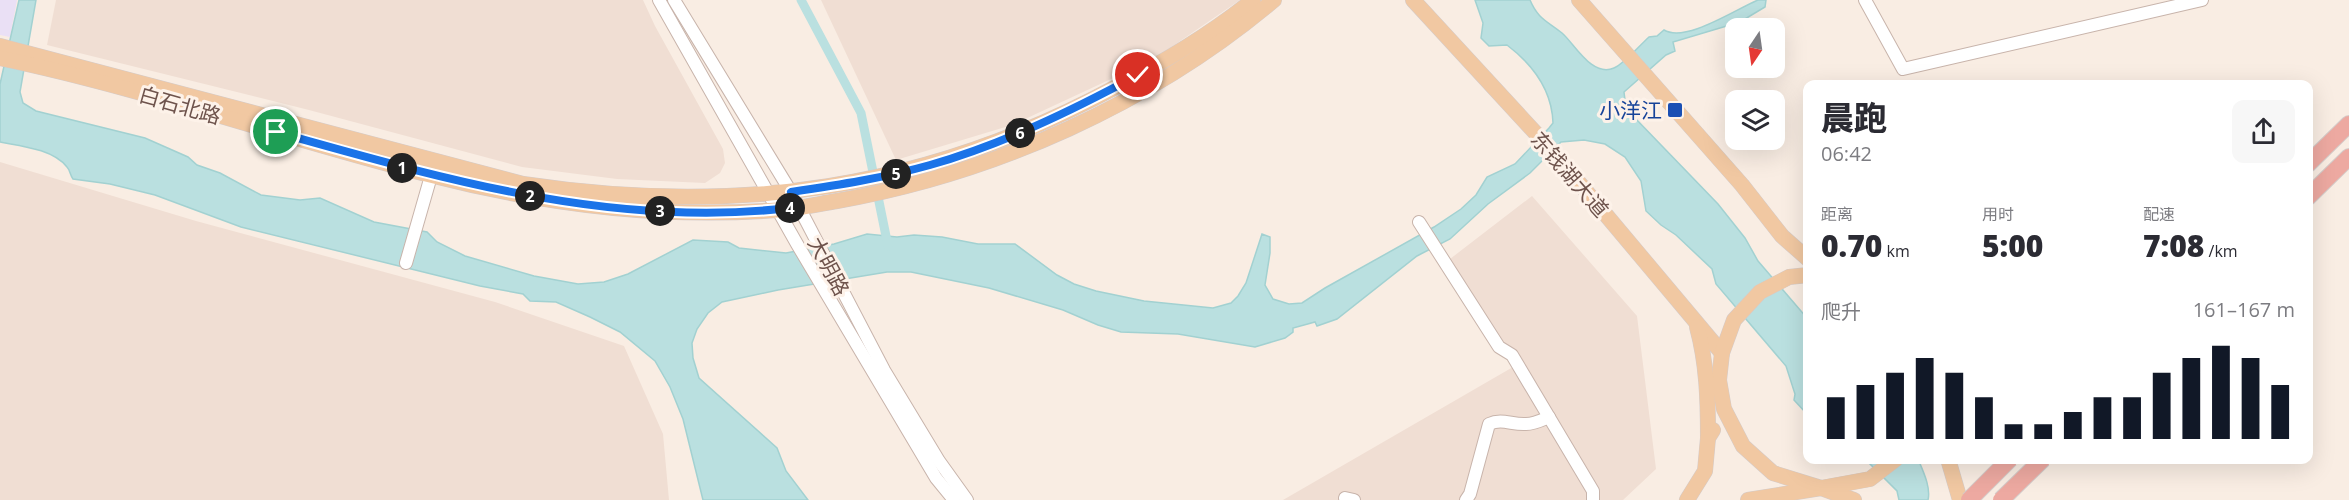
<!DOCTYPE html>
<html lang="zh">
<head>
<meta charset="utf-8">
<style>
	:root { --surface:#fff; --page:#f7f7f7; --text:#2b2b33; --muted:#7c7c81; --accent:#111827 }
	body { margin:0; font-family:"Open Sans","Noto Sans SC",sans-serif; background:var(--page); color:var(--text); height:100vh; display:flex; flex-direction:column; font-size:22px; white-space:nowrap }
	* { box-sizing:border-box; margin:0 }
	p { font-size:20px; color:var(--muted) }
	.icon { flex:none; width:33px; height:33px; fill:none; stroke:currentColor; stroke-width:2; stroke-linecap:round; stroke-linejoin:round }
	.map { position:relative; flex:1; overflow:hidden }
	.drawer { position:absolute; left:1803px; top:80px; width:510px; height:384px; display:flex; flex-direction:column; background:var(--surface); border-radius:12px; box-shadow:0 6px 24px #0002 }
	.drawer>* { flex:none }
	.needle { width:39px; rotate:193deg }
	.tools { position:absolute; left:1725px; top:18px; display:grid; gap:12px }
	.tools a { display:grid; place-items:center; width:60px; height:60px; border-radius:12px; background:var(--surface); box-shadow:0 6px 24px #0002; font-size:30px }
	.pin { position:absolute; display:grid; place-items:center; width:51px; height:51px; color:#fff; margin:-26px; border:3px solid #fff; border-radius:50%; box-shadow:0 2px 6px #0007 }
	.km { position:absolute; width:30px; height:30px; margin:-15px; border-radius:50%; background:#222; color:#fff; font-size:16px; line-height:30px; text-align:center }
	.round { display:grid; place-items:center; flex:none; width:63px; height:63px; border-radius:12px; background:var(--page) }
	.summary { display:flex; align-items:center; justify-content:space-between; height:102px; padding:0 18px }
	h1 { font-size:33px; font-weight:800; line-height:45px }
	.metrics { display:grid; grid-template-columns:repeat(3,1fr); gap:9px; height:102px; padding:6px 18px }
	.metrics div { display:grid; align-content:center }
	.metrics b { font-size:30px; font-weight:800 }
	.metrics small { font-size:16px; font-weight:400 }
	.metrics p { font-size:16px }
	.chart { height:168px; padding:12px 18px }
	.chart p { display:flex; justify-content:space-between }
	.chart svg { width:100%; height:108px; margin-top:6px; stroke:var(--accent); stroke-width:6 }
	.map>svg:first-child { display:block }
	.residential { fill:#f0ded3 }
	.education { fill:#eae0f5 }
	.water { fill:#bae0e0; stroke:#a2d1d1; stroke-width:1.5 }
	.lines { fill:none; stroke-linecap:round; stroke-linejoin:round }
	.canal { stroke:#bae0e0; stroke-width:9 }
	.minor-casing { stroke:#c8b4ab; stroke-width:14 }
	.major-casing { stroke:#d4cbc9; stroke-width:16 }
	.highway-casing { stroke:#d4cbc9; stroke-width:18 }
	.minor { stroke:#fff; stroke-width:12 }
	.major { stroke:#f1c8a2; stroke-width:15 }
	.highway { stroke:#eda9a1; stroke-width:16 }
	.highway-bridge-casing { stroke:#d4cbc9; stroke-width:18; stroke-linecap:butt }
	.highway-bridge { stroke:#eda9a1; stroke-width:16 }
	.route-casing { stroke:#fff; stroke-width:12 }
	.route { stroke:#1a73e8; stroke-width:8 }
	.transit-dot { fill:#1a4fb4; stroke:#fdf2e9; stroke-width:2 }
	.labels { text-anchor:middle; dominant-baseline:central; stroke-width:6; stroke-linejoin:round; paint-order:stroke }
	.street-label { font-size:21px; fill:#6e534c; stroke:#fdf2e9 }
	.transit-label { font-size:21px; fill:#164399; stroke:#fdf2e9; text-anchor:end }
</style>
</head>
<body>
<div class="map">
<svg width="2349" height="500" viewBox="0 0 2349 500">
	<rect width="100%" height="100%" fill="#f9ede3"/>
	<g class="residential">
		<polygon points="56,0 643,0 655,26 723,149 725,163 720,173 705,183 617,179 522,167 309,110 47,45"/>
		<polygon points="821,0 1240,0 1154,59 1012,125 896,160"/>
		<polygon points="0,162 196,221 495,302 624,346 663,434 669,500 0,500"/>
		<polygon points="1532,196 1637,316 1656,469 1623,500 1283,500 1513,367 1450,259"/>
	</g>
	<polygon class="education" points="0,0 17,0 10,37 0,35"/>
	<g class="water">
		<path d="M19 0H36L20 92 23 103 36 111 145 138 188 157 197 165 220 173 261 195 300 200 320 198 374 222 427 232 437 242 465 256 534 276 578 284 604 282 628 274 693 240 728 242 739 248 786 253 834 244 867 234 897 237 914 235 942 237 978 244H1015L1057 275 1074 284 1096 291 1144 301 1213 308 1231 303 1238 296 1246 283 1262 234 1270 237V253L1265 285 1273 299 1289 304 1302 303 1325 288 1434 227 1461 209 1476 195 1487 177 1515 164 1549 128 1553 123C1552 90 1532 64 1507 45L1489 46 1481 38 1483 23 1475 0H1530C1538 19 1547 21 1562 33 1574 43 1592 78 1614 68 1624 64 1640 45 1649 37L1657 36 1664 30C1686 43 1736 9 1758 0H1766L1765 7 1740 22 1673 42 1675 51 1666 55 1624 92 1625 100 1635 118 1718 204 1745 238 1758 261 1807 318V414L1794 400 1795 394 1786 366 1716 284 1712 269 1676 235 1661 225 1646 211 1641 181 1625 157 1605 144 1584 140 1561 142 1530 173 1488 204 1450 239 1417 256 1337 319 1317 326 1315 322 1293 328V332L1285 338 1255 347 1178 334 1121 332 1098 325 1063 310 989 288 911 272H887L778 290 722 302 708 313 697 329 692 343 693 358 699 378 777 448 786 471 808 500H703L683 419 670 387 655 361 620 332 590 317 556 302 530 301 523 294 480 286 241 227 155 195 110 184 73 179C70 175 70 170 67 167 53 149 21 146 0 142V84Z"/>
		<path d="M1865 459H1918C1923 471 1931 487 1928 500H1899L1897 491Z"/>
	</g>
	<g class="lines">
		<polyline class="canal" points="801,0 861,113 888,246"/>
		<g class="minor-casing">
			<g id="minor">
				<polyline points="659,0 797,244 936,478 954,500"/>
				<polyline points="674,0 791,192 884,370 939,461 967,500"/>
				<polyline points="1865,0 1903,69 2202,0"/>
				<polyline points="1419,222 1499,347 1512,355 1593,491 1593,500"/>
				<polyline points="406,263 431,176"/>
				<polyline points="1345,498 1354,500"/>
				<path d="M1466 500 1470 494 1489 424C1502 418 1512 425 1526 424 1534 424 1542 420 1549 417"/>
			</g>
		</g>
		<g class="major-casing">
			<g id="major">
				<polyline points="1413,0 1554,153 1722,353"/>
				<polyline points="1579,0 1742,185 1782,236 1808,259"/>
				<path d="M0 46 523 184C737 216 925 190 1116 87 1164 62 1211 34 1253 0"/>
				<path d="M0 58C145 88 286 139 430 175 543 204 661 219 777 210 798 209 818 204 837 201 995 173 1152 103 1274 0"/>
				<polyline points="1808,275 1789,277 1760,292 1734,320 1722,353 1719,380 1724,409 1743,446 1773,473 1821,488 1870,479 1896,459"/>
				<path d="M1697 327C1707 364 1708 400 1708 438"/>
				<polyline points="1948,459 1960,500"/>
				<polyline points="1687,500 1705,471 1708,438 1713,430"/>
				<polyline points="1748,500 1821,488 1854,500"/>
			</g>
		</g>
		<g class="highway-casing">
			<g id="highway">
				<polyline points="2308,164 2349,124"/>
				<polyline points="2308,197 2349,157"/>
			</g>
		</g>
		<use href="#minor" class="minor"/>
		<use href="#major" class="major"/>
		<use href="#highway" class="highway"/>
		<g class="highway-bridge-casing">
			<g id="highway-bridge">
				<polyline points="1969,500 2010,459"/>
				<polyline points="2001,500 2043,459"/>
			</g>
		</g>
		<use href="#highway-bridge" class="highway-bridge"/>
	</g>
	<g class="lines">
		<g class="route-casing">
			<path id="route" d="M276 132C447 180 618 230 798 207L791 192C838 185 884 178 930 165 1003 144 1071 111 1138 75"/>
		</g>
		<use href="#route" class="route"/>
	</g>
	<rect class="transit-dot" x="1667" y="102" width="16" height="16" rx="3"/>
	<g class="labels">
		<g class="street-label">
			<text transform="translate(180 105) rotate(16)">白石北路</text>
			<text transform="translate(1570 174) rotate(49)">东钱湖大道</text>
			<text transform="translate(829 266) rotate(62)">大明路</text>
		</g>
		<g class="transit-label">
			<text x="1662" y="110">小洋江</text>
		</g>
	</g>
</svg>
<div class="tools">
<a><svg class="needle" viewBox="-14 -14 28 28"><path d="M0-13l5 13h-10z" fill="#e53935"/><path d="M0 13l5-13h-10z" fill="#7c7c81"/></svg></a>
<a><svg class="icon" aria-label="layers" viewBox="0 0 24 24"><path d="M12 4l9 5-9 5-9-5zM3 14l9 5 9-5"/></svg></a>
</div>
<div class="pin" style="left:276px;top:132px;background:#1e9e55"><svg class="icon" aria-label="arrive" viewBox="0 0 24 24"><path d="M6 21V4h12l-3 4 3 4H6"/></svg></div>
<div class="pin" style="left:1138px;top:75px;background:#d93025"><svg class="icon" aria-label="check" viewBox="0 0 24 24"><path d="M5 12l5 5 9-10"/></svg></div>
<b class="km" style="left:402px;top:168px">1</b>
<b class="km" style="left:530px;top:196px">2</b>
<b class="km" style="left:660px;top:211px">3</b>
<b class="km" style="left:790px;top:208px">4</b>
<b class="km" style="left:896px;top:174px">5</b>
<b class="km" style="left:1020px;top:133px">6</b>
<section class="drawer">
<div class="summary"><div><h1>晨跑</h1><p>06:42</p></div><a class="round"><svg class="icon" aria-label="share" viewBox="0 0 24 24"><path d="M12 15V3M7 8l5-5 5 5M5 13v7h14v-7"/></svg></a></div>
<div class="metrics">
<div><p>距离</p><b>0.70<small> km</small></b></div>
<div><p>用时</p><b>5:00</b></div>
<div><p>配速</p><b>7:08<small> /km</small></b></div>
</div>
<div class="chart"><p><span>爬升</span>161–167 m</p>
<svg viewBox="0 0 160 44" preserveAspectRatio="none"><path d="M5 44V27M15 44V22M25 44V17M35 44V11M45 44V17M55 44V27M65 44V38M75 44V38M85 44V33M95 44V27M105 44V27M115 44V17M125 44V11M135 44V6M145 44V11M155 44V22"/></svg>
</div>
</section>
</div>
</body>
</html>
